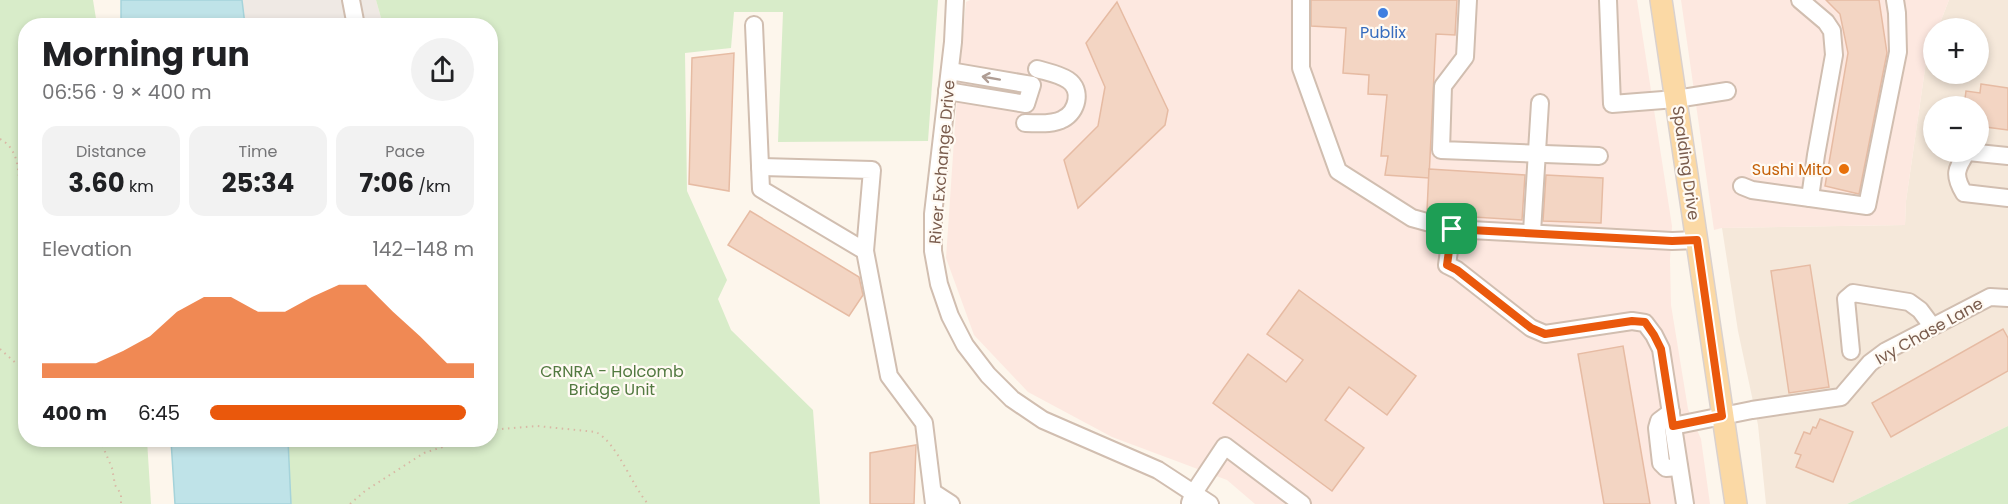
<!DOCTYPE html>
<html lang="en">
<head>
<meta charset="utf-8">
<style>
	:root { --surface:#fff; --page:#f2f2f2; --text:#202124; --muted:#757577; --accent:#ea580c }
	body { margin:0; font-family:Poppins,sans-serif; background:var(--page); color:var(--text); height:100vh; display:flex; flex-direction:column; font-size:22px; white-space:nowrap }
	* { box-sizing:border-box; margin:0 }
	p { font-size:20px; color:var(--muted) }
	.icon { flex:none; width:33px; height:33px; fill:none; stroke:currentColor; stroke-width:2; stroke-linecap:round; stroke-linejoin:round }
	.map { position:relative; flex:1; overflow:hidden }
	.drawer { position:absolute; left:18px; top:18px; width:480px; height:429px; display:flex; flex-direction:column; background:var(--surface); border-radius:24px; box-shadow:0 3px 9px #0003 }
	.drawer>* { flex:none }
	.tools { position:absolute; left:1923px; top:18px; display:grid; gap:12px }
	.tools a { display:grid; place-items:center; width:66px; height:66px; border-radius:50%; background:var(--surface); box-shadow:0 3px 9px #0003; font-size:30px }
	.pin { position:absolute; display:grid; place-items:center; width:51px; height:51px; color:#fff; margin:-26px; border-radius:12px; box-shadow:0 3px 9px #0006 }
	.round { display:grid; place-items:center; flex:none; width:63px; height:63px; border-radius:32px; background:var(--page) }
	.summary { display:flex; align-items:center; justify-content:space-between; height:102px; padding:0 24px }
	h1 { font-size:33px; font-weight:700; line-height:45px }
	.figures { display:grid; grid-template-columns:repeat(3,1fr); gap:9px; height:102px; padding:6px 24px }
	.figures div { display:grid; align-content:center; border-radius:15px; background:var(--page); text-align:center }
	.figures b { font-size:26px; font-weight:700 }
	.figures small { font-size:16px; font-weight:400 }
	.figures p { font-size:16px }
	.chart { height:168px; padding:12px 24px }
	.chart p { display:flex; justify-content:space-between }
	.chart svg { width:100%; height:108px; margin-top:6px; fill:var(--accent); opacity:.7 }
	ul { padding:0 24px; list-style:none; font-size:20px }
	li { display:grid; grid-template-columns:96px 72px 1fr; align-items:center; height:45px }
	li i { height:15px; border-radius:8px; background:var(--accent) }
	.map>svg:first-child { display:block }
	.residential { fill:#f5e8da; fill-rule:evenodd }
	.commercial { fill:#fde8e0 }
	.industrial { fill:#efe9e4 }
	.green { fill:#d8ecc9 }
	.water { fill:#bfe3e8; stroke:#a5d3da; stroke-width:1.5 }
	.building { fill:#f3d5c3; stroke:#e6bba3; stroke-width:1.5 }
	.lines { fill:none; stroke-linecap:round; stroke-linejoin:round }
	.minor-casing { stroke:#d1beb0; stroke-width:20 }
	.major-casing { stroke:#dad1cd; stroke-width:24 }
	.path { stroke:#d9b8a5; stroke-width:2; stroke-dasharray:1.5 4.5; stroke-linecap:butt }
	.minor { stroke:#fff; stroke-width:16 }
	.major { stroke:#fbd9a5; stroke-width:21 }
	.oneway { stroke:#af9d94 }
	.route-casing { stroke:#fff; stroke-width:12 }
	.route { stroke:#ea580c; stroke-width:8 }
	.shop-dot { fill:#3f7fe0; stroke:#fffaf3; stroke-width:2 }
	.food-dot { fill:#e8710a; stroke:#fffaf3; stroke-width:2 }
	.labels { text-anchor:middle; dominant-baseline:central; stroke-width:4.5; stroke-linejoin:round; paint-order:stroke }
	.shop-label { font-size:16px; fill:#366cbe; stroke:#fffaf3 }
	.street-label { font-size:16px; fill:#7a5c4d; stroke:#fffaf3 }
	.food-label { font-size:16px; fill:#c56008; stroke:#fffaf3; text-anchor:end }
	.park-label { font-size:16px; fill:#537a41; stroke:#fffaf3 }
</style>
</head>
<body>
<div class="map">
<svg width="2008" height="504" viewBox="0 0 2008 504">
	<rect width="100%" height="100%" fill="#fdf6ec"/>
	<path class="residential" d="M1949 0H2008V426L1847 504H1766L1758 425 1738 331 1722 228 1905 225 1906 201 1927 55 1933 39 1934 74H1978V28H1938ZM1934 106H1978V152H1934Z"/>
	<g class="commercial">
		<polygon points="970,0 1637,0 1672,226 1670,260 1671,305 1688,409 1701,439 1710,504 1255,504 1227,480 1112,437 1028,392 974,335 946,258 956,111 966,2"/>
		<polygon points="1681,0 1949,0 1938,28 1934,28 1933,39 1927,55 1906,201 1905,225 1722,228 1714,230"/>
	</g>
	<polygon class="industrial" points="240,0 376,0 383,25 244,25"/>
	<g class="green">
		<polygon points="0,0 93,0 97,25 26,26 26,440 147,440 151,504 0,504"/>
		<polygon points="376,0 938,0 928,141 778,142 783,12 734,12 731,48 685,53 687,191 727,280 718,299 731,330 813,410 820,504 289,504 286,440 490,440 490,26 383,25"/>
		<polygon points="2008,426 2008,504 1847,504"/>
	</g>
	<g class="water">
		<polygon points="121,0 242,0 245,25 121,25"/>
		<polygon points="171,440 288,440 291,504 175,504"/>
	</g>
	<g class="building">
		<polygon points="1311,0 1457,0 1455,35 1436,34 1429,178 1385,175 1388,156 1381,156 1387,95 1368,94 1369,75 1343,73 1346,28 1311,26"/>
		<polygon points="1826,0 1879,0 1887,53 1859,194 1825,186 1848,53 1840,14"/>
		<polygon points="1117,2 1168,110 1165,125 1078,208 1064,160 1098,126 1105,87 1086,43"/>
		<polygon points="734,53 729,191 689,184 692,58"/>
		<polygon points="1981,84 2008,88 2008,130 1978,126 1978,106 1964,106 1966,91 1980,93"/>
		<polygon points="1429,169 1525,175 1522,220 1441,215 1427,211"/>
		<polygon points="1546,175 1603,178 1601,223 1543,221"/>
		<polygon points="750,211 859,277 863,295 849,316 728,245"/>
		<polygon points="1810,265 1829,387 1789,393 1771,271"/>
		<polygon points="1299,290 1416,376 1387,415 1349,387 1325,420 1364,448 1332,491 1213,403 1248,354 1286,382 1303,360 1267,334"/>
		<polygon points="2003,329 2008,338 2008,371 1891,437 1872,403"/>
		<polygon points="1623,346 1650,504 1604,504 1578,354"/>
		<polygon points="1820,419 1853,432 1833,482 1796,467 1801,455 1795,453 1804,432 1810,434 1813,427 1816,428"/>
		<polygon points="916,445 914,504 870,504 870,453"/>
	</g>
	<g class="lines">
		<g class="minor-casing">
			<g id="minor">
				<polyline points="351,0 356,26"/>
				<polyline points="955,0 953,42 933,214 933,251 939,284 950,316 965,345 988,375 1012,399 1043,420 1158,470 1210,504"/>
				<polyline points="1301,0 1301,68 1338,171 1412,218 1452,229 1672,241 1697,240"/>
				<polyline points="1468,0 1465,57 1443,86 1441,150 1599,156"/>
				<polyline points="1608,0 1612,104 1676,99 1727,91"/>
				<polyline points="754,25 761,189 865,251 889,376 924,423 934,504"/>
				<polyline points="947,91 1026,104 1032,85 950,71"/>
				<path d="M1025 123C1037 123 1053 125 1063 119 1077 112 1083 90 1068 80 1059 74 1047 72 1037 69"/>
				<path d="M1967 152C1956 169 1953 175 1964 193L2008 198"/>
				<polyline points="1968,152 2008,156"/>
				<polyline points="760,167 872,170 865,251"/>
				<polyline points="1742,186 1752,190 1810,198 1816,155 1834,55 1832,31 1826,22 1800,0"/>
				<polyline points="1810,198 1867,206 1898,52 1897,13 1895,0"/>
				<polyline points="1452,229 1447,265 1457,270 1531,328 1545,334 1632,321 1645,323 1654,335 1661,349 1685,504"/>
				<polyline points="1532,232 1540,103"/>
				<polyline points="1851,351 1846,299 1853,293 1909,302 1920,310 1932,326"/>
				<polyline points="1671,412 1659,421 1657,428 1661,463 1666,468 1679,467"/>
				<polyline points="1673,426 1752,410 1841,397 1870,363 1886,351 1990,297 2008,298"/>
				<polyline points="934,493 951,504"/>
				<polyline points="1190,503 1193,494 1225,446 1302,504"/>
			</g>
		</g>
		<g class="major-casing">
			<polyline id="major" points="1661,0 1736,504"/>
		</g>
		<g class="path">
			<path d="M0 139C28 154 13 192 26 216"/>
			<polyline points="0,349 17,364 26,368"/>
			<path d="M490 430 537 426 596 432C618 444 631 484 648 504"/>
			<polyline points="100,440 112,468 115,485 121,494 121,504"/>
			<polyline points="350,504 365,491 424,453 464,440"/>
		</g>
		<use href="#minor" class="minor"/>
		<use href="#major" class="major"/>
	</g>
	<defs><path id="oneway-shaft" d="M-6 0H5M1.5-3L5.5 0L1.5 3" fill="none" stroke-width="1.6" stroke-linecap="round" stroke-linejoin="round" transform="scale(1.5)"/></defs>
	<use class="oneway" href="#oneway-shaft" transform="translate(991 78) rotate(-170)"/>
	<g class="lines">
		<g class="route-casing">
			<polygon id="route" points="1452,229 1672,241 1697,240 1722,416 1673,426 1661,349 1654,335 1645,322 1632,321 1545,334 1531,328 1457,270 1447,265"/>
		</g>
		<use href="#route" class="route"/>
	</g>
	<circle class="shop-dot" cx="1383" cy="13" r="6"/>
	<circle class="food-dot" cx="1844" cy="169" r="6"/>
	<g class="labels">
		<g class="shop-label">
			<text x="1383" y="32">Publix</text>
		</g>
		<g class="street-label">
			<text transform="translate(942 162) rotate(-85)">River Exchange Drive</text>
			<text transform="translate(1686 163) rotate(82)">Spalding Drive</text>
			<text transform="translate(1929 331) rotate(-29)">Ivy Chase Lane</text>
		</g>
		<g class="food-label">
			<text x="1832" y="169">Sushi Mito</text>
		</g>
		<g class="park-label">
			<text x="612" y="371">CRNRA - Holcomb<tspan x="612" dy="18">Bridge Unit</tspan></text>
		</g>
	</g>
</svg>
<div class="tools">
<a>+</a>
<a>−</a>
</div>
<div class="pin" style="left:1452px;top:229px;background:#1e9e55"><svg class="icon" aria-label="arrive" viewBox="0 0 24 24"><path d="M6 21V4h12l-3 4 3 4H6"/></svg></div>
<section class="drawer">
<div class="summary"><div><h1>Morning run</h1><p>06:56 · 9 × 400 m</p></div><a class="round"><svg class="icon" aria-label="share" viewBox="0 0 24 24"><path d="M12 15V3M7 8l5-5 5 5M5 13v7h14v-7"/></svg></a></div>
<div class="figures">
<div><p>Distance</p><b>3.60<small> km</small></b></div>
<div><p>Time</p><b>25:34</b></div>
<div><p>Pace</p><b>7:06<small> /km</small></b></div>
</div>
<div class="chart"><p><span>Elevation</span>142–148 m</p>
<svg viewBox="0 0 160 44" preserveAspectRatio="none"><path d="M0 44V38L10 38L20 38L30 33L40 27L50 17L60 11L70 11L80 17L90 17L100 11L110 6L120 6L130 17L140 27L150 38L160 38V44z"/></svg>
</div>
<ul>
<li><b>400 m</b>6:45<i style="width:97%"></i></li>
</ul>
</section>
</div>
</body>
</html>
